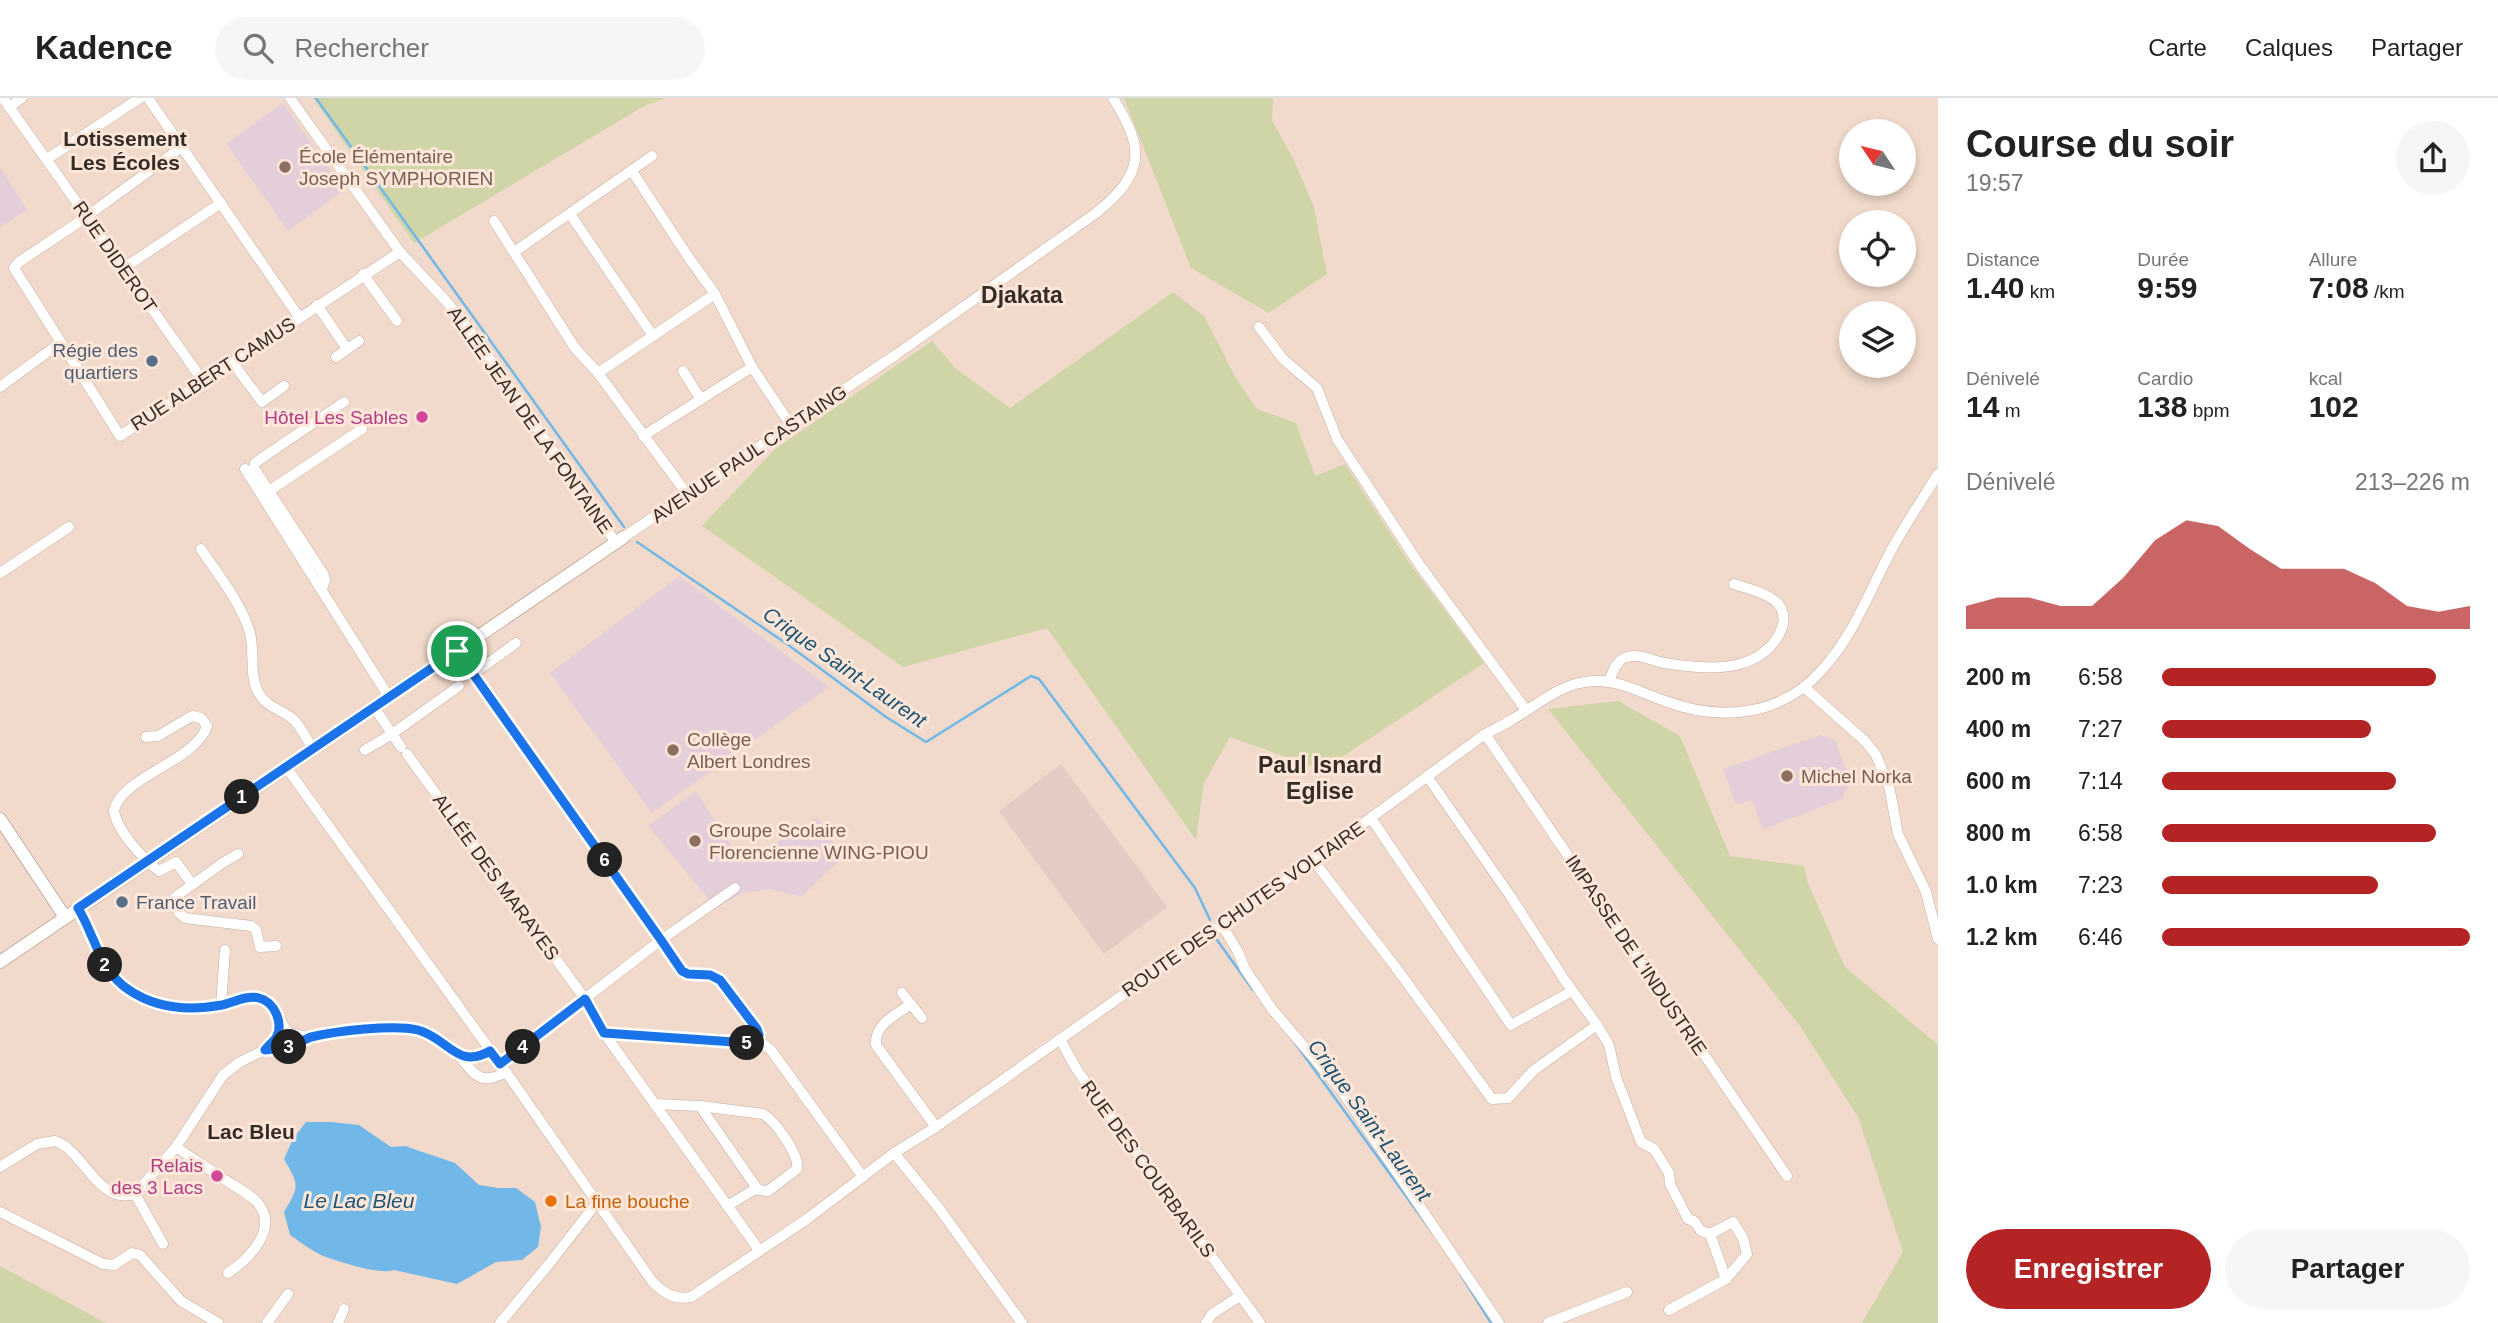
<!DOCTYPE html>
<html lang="fr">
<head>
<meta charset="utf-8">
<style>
	:root { --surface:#fff; --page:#f6f6f6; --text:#222; --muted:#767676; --line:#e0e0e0; --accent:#b42425 }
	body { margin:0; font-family:Helvetica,sans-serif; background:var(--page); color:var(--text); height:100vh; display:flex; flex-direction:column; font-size:26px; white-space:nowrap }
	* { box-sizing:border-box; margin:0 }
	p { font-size:23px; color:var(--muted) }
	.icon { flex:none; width:38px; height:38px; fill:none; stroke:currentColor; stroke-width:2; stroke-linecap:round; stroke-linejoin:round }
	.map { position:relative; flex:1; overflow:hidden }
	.drawer { display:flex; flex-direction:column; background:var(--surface); width:560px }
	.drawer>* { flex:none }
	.needle { width:46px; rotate:305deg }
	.tools { position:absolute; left:1839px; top:21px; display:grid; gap:14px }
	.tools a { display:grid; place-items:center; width:77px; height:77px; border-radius:50%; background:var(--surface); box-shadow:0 4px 10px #0003; font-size:35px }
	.pin { position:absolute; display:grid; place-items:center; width:60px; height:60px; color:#fff; margin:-30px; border:4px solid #fff; border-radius:50%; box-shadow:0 2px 7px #0007 }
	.km { position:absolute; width:35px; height:35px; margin:-18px; border-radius:50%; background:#222; color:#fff; font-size:19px; line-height:35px; text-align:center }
	.round { display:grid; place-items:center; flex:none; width:74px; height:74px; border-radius:37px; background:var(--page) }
	.head { display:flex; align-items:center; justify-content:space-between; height:119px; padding:0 28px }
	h1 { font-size:38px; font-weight:600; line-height:52px }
	.stats { display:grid; grid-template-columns:repeat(3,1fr); gap:10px; height:119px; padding:7px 28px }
	.stats div { display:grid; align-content:center }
	.stats b { font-size:30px; font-weight:600 }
	.stats small { font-size:19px; font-weight:400 }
	.stats p { font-size:19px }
	.chart { height:196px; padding:14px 28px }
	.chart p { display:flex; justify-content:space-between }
	.chart svg { width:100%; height:126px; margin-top:7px; fill:var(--accent); opacity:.7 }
	.primary-button { display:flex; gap:14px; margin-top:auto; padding:14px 28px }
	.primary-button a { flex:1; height:80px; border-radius:42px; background:var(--accent); color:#fff; font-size:28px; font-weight:600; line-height:80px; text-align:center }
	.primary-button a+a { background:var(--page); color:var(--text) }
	ul { padding:0 28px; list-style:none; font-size:23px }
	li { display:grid; grid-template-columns:112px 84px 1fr; align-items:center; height:52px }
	li i { height:18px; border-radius:9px; background:var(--accent) }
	header { display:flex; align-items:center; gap:42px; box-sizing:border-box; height:98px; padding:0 35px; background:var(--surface); border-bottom:2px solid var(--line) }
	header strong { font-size:33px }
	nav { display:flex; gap:38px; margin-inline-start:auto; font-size:24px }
	.search { width:490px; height:63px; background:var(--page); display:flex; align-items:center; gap:18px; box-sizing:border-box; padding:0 24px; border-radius:38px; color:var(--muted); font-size:26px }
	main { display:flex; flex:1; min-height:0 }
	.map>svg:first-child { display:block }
	.commercial { fill:#e3ccc3 }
	.education { fill:#e4ceda }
	.green { fill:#cfd5a7 }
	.water { fill:#71b8e8 }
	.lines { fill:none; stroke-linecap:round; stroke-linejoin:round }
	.stream { stroke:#71b8e8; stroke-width:2.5 }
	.minor-casing { stroke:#c5afa1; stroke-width:11 }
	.tertiary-casing { stroke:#c5afa1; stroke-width:14 }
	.minor { stroke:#fff; stroke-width:10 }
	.tertiary { stroke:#fff; stroke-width:12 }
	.route-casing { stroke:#fff; stroke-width:14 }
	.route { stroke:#1a73e8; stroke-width:9 }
	.education-dot { fill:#8d6e63; stroke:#fee7d8; stroke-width:2.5 }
	.service-dot { fill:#5c6f8a; stroke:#fee7d8; stroke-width:2.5 }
	.hotel-dot { fill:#d1479c; stroke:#fee7d8; stroke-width:2.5 }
	.food-dot { fill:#e8710a; stroke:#fee7d8; stroke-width:2.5 }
	.labels { text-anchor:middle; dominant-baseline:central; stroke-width:6; stroke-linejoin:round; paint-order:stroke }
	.education-label { font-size:19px; fill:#785e54; stroke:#fee7d8; text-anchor:start }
	.street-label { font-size:19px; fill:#342c26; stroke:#fee7d8 }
	.service-label { font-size:19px; fill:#4e5e75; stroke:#fee7d8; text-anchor:end }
	.hotel-label { font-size:19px; fill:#b23c85; stroke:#fee7d8; text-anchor:end }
	.food-label { font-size:19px; fill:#c56008; stroke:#fee7d8; text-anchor:start }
	.neighbourhood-label { font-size:21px; font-weight:bold; fill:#342c26; stroke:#fee7d8 }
	.water-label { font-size:21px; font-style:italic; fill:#205576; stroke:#fee7d8 }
	.quarter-label { font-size:23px; font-weight:bold; fill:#342c26; stroke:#fee7d8 }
</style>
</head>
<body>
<header>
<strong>Kadence</strong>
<div class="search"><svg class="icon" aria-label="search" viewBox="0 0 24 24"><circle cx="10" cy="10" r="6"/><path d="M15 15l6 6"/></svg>Rechercher</div>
<nav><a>Carte</a><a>Calques</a><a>Partager</a></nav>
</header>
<main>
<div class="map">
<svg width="1938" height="1225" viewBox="0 0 1938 1225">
	<rect width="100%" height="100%" fill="#f1dacb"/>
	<polygon class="commercial" points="1061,666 1167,809 1104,856 999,713"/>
	<g class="education">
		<polygon points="283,5 344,92 288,133 226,46"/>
		<polygon points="0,69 27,112 0,129"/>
		<polygon points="679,478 829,589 652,715 550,575"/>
		<polygon points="1820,637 1835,642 1851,686 1843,697 1844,700 1763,731 1752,702 1736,707 1723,671"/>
		<polygon points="696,693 743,766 817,719 843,759 801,799 771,791 742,795 716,810 648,728"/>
	</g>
	<g class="green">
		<polygon points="313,0 666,0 646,7 414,145"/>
		<polygon points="1124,0 1273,0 1272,22 1294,62 1314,109 1327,176 1269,215 1191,170"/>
		<polygon points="1173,194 1204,218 1237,282 1257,311 1296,325 1315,378 1345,366 1410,466 1484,565 1322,672 1230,639 1204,685 1196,742 1047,530 903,569 702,428 775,351 932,243 955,270 1010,310"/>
		<polygon points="1618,603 1680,638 1730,758 1804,768 1808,785 1845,869 1938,947 1938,1225 1862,1225 1903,1154 1858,1019 1800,928 1548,611"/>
		<polygon points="0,1168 106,1225 0,1225"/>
	</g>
	<path class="water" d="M306 1024H331L359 1027 391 1049 405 1048 455 1065 479 1087 498 1090H516L535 1104 541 1129 538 1149 522 1162 496 1164 457 1186 394 1172C380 1177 344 1165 329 1160 315 1156 302 1145 290 1137L284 1114C300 1088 299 1087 284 1061L293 1041Z"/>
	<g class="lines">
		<g class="stream">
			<polyline points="316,0 624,429"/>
			<polyline points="637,444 787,546 886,619 926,644 1031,578 1039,581 1195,790 1210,822"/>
			<polyline points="1217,842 1253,892"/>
			<polyline points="1290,938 1432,1134"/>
			<polyline points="1461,1177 1491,1225"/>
		</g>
		<g class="minor-casing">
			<g id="minor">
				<polyline points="3,0 203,283"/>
				<polyline points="148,0 299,219"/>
				<polyline points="290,0 400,154 446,203 470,232 616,445"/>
				<polyline points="9,9 22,0"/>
				<polyline points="182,49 79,124 19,164 14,170 120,338 400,154"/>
				<polyline points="47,61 140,0"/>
				<polyline points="632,73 687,157 715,196 752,269 792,329"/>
				<polyline points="570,116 653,238"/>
				<polyline points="494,123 575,250 598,275 687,396"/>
				<polyline points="514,154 652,58"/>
				<polyline points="124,170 221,105"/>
				<polyline points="363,176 397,223"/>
				<polyline points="317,207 347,251"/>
				<polyline points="1259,229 1283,261 1317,290 1337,341 1419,466 1526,612"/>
				<polyline points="336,259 359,243"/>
				<polyline points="232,264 262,304 284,288"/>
				<polyline points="683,273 700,300"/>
				<polyline points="598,275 715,196"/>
				<polyline points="0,289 60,245"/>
				<polyline points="643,338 752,269"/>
				<polyline points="245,371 389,599"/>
				<polyline points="269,393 362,331"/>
				<path d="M624 439 897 256 1096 115C1144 76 1146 52 1113 0"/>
				<path d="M201 451C218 477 241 504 250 535 255 554 249 576 258 594 267 611 283 611 295 623 302 631 307 642 313 651"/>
				<polyline points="0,475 69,429"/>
				<polyline points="322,491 325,483 324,477 254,370 255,365 344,304"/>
				<polyline points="457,553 661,842 682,872 688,876 710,877 720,882 757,931 759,937 758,942"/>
				<polyline points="473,576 516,545"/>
				<path d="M1609 583C1613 574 1616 562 1627 559 1639 555 1653 563 1664 565 1702 571 1753 577 1777 540 1783 530 1786 521 1781 510 1774 496 1748 491 1734 486"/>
				<polyline points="1804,589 1866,644 1876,657 1889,688 1898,736 1926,794 1938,841"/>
				<polyline points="374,609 401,649"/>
				<polyline points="1485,636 1787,1078"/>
				<path d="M146 639 158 638 192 618 201 620 207 628C196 663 123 678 114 712 116 732 143 761 159 773L176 764 192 786"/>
				<polyline points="365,652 392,636 459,588"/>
				<polyline points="407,656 585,901 604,935 759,1152"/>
				<path d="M286 669 506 974 652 1183C663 1195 674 1202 691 1199L807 1121 894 1055 936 1029 1297 774 1485 636C1494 631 1504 627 1513 621 1539 606 1562 584 1594 583 1619 582 1642 595 1665 603 1720 624 1781 618 1821 573 1855 536 1870 491 1893 449 1907 424 1923 400 1938 376"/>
				<polyline points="1427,678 1511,799 1564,881 1597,927"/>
				<polyline points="1371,720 1511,927 1572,893"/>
				<polyline points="238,756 224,764 175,799 179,815 185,820 251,828 256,832 260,849 276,848"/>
				<polyline points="1313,762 1394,867 1492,1001 1508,1000 1534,972 1597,927 1609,947 1616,979 1641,1044 1654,1051 1669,1075 1670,1086 1688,1121 1694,1123 1701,1133 1710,1136 1726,1181"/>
				<path d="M78 810C92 831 96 860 112 878 140 910 184 914 223 906 237 904 252 895 265 903 276 908 280 924 287 933"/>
				<polyline points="1222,827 1238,854 1245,871 1272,911 1341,992 1499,1225"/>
				<polyline points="902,895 922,920"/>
				<path d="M911 906C896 917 874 926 876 947L936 1029"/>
				<polyline points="221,907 225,852"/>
				<polyline points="604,935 748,945 758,942"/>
				<polyline points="1060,941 1077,972 1260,1225"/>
				<polyline points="758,942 771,952 863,1079"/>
				<path d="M291 947C324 934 401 921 433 938 442 942 452 950 458 957 474 975 479 989 506 974"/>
				<path d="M285 950C279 949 276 945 277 939L282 934 308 939"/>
				<polyline points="460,959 478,958 490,953"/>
				<polyline points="500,966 661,842 735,790"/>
				<path d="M654 1006 700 1008 763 1016C775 1023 800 1057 797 1071L768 1093 758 1092 700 1008"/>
				<path d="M176 1049C192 1060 209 1071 225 1082 236 1089 248 1095 257 1104 280 1130 249 1161 228 1175"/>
				<polyline points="894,1055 938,1109 1022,1225"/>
				<path d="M0 1069 37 1046 55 1043C85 1053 97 1107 135 1096L176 1049 223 977 240 964 265 952 281 949"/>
				<polyline points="135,1096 163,1146"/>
				<polyline points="727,1108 757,1090"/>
				<polyline points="0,1114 103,1166 114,1167 132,1155 140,1157 181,1203 218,1225"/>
				<polyline points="1669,1212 1726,1181 1747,1156 1743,1140 1733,1124 1710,1136"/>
				<polyline points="267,1225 288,1196"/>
				<polyline points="338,1225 344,1211"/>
				<polyline points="500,1225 549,1166 598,1103"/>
				<polyline points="1206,1225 1212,1216 1240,1198"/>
				<polyline points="1548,1225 1627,1194"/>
			</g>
		</g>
		<g class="tertiary-casing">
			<g id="tertiary">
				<polyline points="0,721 65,819"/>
				<polyline points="0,864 624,439"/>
			</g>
		</g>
		<use href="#minor" class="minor"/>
		<use href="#tertiary" class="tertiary"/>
	</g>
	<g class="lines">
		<g class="route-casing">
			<path id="route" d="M457 553 661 842 682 873 688 876 710 877 720 882 757 931 759 937 757 943 748 945 604 935 585 901 500 966 490 953C457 972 448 940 418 932 394 926 336 933 311 939 303 942 294 948 286 950 280 951 272 951 265 952 268 948 273 944 276 940 284 926 275 904 259 900 247 897 234 904 222 907 189 913 157 911 129 892 100 873 95 838 78 810Z"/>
		</g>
		<use href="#route" class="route"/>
	</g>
	<g class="education-dot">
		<circle cx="285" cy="69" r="7"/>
		<circle cx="673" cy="652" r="7"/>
		<circle cx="1787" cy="678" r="7"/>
		<circle cx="695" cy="743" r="7"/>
	</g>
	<g class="service-dot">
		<circle cx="152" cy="263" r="7"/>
		<circle cx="122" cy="804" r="7"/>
	</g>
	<g class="hotel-dot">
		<circle cx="422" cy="319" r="7"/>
		<circle cx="217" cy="1078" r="7"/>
	</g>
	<circle class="food-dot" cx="551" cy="1103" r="7"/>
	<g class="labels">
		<g class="education-label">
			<text x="299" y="58">École Élémentaire<tspan x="299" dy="22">Joseph SYMPHORIEN</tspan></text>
			<text x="687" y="641">Collège<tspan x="687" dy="22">Albert Londres</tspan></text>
			<text x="1801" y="678">Michel Norka</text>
			<text x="709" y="732">Groupe Scolaire<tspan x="709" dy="22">Florencienne WING-PIOU</tspan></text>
		</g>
		<g class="street-label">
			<text transform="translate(115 159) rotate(55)">RUE DIDEROT</text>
			<text transform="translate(213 276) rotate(-33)">RUE ALBERT CAMUS</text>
			<text transform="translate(530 322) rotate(55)">ALLÉE JEAN DE LA FONTAINE</text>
			<text transform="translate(749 356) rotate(-34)">AVENUE PAUL CASTAING</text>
			<text transform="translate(496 779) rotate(54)">ALLÉE DES MARAYES</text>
			<text transform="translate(1243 811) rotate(-35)">ROUTE DES CHUTES VOLTAIRE</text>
			<text transform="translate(1636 857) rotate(56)">IMPASSE DE L'INDUSTRIE</text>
			<text transform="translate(1148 1071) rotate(54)">RUE DES COURBARILS</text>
		</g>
		<g class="service-label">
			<text x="138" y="252">Régie des<tspan x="138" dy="22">quartiers</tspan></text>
			<text x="136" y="804" text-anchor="start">France Travail</text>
		</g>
		<g class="hotel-label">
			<text x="408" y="319">Hôtel Les Sables</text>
			<text x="203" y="1067">Relais<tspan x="203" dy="22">des 3 Lacs</tspan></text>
		</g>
		<g class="food-label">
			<text x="565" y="1103">La fine bouche</text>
		</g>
		<g class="neighbourhood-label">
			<text x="125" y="40">Lotissement<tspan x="125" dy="24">Les Écoles</tspan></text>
			<text x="251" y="1033">Lac Bleu</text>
		</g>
		<g class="water-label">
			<text transform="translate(845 569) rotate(35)">Crique Saint-Laurent</text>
			<text transform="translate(1370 1022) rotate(54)">Crique Saint-Laurent</text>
			<text x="359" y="1102">Le Lac Bleu</text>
		</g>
		<g class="quarter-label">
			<text x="1022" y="197">Djakata</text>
			<text x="1320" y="667">Paul Isnard<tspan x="1320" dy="26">Eglise</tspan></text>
		</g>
	</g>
</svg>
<div class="tools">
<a><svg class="needle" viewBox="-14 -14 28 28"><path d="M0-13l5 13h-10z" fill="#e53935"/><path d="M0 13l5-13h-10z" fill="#767676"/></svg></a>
<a><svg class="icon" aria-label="locate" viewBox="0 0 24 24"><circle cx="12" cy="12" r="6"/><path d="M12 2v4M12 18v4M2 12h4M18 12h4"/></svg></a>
<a><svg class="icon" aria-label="layers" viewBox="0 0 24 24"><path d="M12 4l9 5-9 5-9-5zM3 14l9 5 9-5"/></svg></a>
</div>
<div class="pin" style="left:457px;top:553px;background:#1e9e55"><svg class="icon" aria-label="arrive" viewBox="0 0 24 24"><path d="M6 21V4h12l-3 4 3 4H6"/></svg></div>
<b class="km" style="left:242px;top:699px">1</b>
<b class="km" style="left:105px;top:867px">2</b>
<b class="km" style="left:289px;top:949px">3</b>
<b class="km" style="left:523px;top:949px">4</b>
<b class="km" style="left:747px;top:945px">5</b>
<b class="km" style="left:605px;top:762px">6</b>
</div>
<section class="drawer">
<div class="head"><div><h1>Course du soir</h1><p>19:57</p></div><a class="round"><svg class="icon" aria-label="share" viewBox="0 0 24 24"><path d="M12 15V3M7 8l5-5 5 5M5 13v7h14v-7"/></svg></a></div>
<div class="stats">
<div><p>Distance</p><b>1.40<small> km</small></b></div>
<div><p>Durée</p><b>9:59</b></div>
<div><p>Allure</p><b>7:08<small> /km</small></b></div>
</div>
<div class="stats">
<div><p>Dénivelé</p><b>14<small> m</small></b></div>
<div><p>Cardio</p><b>138<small> bpm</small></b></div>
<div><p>kcal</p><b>102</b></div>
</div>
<div class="chart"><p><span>Dénivelé</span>213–226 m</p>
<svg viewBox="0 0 160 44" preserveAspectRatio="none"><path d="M0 44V36L10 33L20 33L30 36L40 36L50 26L60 13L70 6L80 8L90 16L100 23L110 23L120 23L130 28L140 36L150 38L160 36V44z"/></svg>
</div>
<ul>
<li><b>200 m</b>6:58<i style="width:89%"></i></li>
<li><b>400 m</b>7:27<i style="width:68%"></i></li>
<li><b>600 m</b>7:14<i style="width:76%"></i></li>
<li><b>800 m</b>6:58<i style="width:89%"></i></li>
<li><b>1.0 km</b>7:23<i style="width:70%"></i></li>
<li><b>1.2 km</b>6:46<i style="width:100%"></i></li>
</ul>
<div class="primary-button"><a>Enregistrer</a><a>Partager</a></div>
</section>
</main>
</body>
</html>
